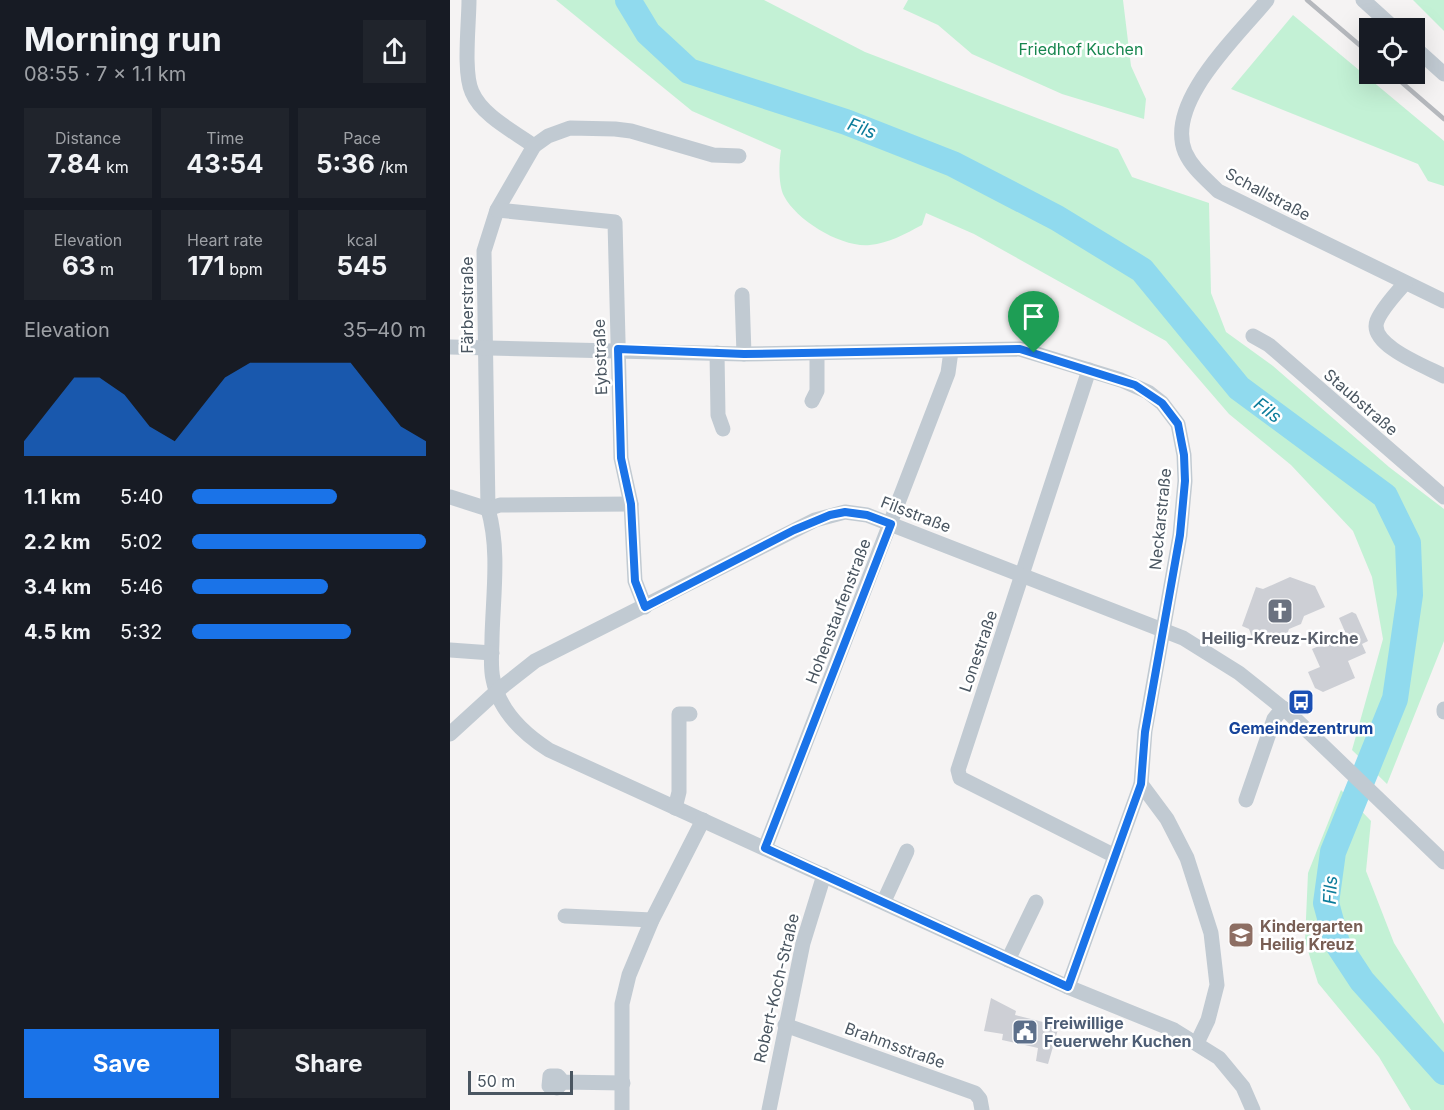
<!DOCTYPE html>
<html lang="en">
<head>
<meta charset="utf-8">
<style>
	:root { --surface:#171b24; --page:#20242c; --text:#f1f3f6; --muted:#9ea1a6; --accent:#1a73e8 }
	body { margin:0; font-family:Inter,sans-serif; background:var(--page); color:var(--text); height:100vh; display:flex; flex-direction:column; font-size:22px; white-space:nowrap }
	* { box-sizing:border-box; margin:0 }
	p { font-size:20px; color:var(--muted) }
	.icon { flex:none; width:33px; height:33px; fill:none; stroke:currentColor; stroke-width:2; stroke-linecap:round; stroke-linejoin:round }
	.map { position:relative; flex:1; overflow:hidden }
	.drawer { display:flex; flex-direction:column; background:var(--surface); width:450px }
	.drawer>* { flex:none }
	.fabs { position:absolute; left:909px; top:18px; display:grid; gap:12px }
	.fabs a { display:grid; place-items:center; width:66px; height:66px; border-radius:0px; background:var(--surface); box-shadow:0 6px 24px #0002; font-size:30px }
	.scale { position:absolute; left:18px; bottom:15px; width:105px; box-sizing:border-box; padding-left:6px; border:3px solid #4a5661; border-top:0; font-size:16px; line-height:21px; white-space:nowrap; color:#4a5661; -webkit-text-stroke:4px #fff; paint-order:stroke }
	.pin { position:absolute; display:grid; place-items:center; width:51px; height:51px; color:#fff; margin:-62px -26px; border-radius:50% 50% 50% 0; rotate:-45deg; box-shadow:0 0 6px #0007 }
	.pin .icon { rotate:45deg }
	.round { display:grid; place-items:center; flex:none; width:63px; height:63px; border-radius:0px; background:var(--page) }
	.summary { display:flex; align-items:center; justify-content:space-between; height:102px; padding:0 24px }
	h1 { font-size:33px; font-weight:700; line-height:45px }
	.metrics { display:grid; grid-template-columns:repeat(3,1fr); gap:9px; height:102px; padding:6px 24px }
	.metrics div { display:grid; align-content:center; border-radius:0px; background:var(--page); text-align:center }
	.metrics b { font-size:26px; font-weight:700 }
	.metrics small { font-size:16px; font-weight:400 }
	.metrics p { font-size:16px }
	.chart { height:168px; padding:12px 24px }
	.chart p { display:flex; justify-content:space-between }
	.chart svg { width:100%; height:108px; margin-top:6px; fill:var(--accent); opacity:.7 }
	.primary-button { display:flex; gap:12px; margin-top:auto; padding:12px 24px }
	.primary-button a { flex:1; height:69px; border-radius:0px; background:var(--accent); color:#fff; font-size:24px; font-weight:700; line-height:69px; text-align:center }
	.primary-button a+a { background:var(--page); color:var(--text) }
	ul { padding:0 24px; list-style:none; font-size:20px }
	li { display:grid; grid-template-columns:96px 72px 1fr; align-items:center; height:45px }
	li i { height:15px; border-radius:8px; background:var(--accent) }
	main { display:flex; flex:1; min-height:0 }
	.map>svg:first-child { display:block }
	.green { fill:#c3f1d5 }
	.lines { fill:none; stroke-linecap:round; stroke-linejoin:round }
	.river { stroke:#90daee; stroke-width:26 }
	.building { fill:#cdcfd5 }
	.minor { stroke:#c1cad2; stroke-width:15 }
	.rail { stroke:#b5b8bd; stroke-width:4.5 }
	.route-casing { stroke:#fff; stroke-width:12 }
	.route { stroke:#1a73e8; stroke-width:8 }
	.labels { text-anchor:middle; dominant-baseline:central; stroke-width:5; stroke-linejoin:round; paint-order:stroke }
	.park-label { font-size:16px; fill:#17864f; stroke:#fff }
	.street-label { font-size:16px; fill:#4a5661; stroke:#fff }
	.worship-label { font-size:16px; font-weight:bold; fill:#5b616d; stroke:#fff }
	.transit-label { font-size:16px; font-weight:bold; fill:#164399; stroke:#fff }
	.education-label { font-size:16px; font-weight:bold; fill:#785e54; stroke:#fff; text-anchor:start }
	.service-label { font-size:16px; font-weight:bold; fill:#4e5e75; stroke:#fff; text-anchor:start }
	.water-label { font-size:18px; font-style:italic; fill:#0c7c9b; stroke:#fff }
</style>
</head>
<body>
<main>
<section class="drawer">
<div class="summary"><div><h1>Morning run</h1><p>08:55 · 7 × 1.1 km</p></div><a class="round"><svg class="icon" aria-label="share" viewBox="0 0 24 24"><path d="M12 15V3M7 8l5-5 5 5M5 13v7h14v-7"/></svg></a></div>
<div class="metrics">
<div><p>Distance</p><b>7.84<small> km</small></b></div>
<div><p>Time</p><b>43:54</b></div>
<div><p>Pace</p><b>5:36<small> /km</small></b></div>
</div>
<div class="metrics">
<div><p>Elevation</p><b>63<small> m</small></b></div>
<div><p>Heart rate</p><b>171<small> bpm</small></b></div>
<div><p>kcal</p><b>545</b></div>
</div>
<div class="chart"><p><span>Elevation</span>35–40 m</p>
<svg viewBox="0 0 160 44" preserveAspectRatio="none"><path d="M0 44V38L10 25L20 12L30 12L40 19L50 32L60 38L70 25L80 12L90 6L100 6L110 6L120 6L130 6L140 19L150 32L160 38V44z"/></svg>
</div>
<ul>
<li><b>1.1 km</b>5:40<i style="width:62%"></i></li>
<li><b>2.2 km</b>5:02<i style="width:100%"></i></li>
<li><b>3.4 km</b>5:46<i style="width:58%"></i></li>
<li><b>4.5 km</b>5:32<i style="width:68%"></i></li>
</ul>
<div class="primary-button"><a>Save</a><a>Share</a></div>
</section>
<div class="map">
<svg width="994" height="1110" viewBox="0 0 994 1110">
	<rect width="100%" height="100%" fill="#f5f3f3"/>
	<g class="green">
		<path d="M106 0H314L415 52 668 149 682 177 759 203 761 293 776 332 823 366 939 467 994 509V641L937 784 902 750 933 639 922 577 903 531 841 465 779 414 716 341 524 234 476 213 472 225C455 234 439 243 420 245 392 248 347 221 334 196 328 184 329 162 331 150L242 111Z"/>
		<polygon points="458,0 673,0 681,66 696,99 694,119 612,94 522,54 488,25 453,9"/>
		<polygon points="963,0 994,0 994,31"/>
		<polygon points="843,15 994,141 994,186 978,181 968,164 781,89"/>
		<polygon points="891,790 921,821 916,871 944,943 994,1024 994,1110 961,1110 929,1057 868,983 855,941 858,873"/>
	</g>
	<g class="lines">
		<polyline class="river" points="178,0 198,33 239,71 396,122 503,164 607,218 692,270 789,388 935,496 958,543 960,595 945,699 883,852 876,903 887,943 912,981 994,1072"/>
	</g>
	<g class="building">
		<polygon points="840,577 865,586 875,607 854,616 851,624 839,629 836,637 821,644 802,637 799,629 792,626 806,587 813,589"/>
		<polygon points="902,612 906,614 918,641 912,644 916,653 898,661 905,678 873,692 865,688 858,672 870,667 862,649 871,645 874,647 895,638 893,635 896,634 889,618"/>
		<polygon points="541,998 566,1011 565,1015 609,1026 598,1064 586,1061 588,1048 552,1040 553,1034 534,1031"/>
	</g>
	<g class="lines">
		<g class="minor">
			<path d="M19 0C19 23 13 73 22 92 32 116 65 132 84 146"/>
			<path d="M817 0C788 36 715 102 735 152 742 168 756 179 768 191L994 301"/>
			<polyline points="913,0 944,28"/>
			<polyline points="964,47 994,74"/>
			<path d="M289 156 263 155 181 131 165 129 120 128 98 136 84 146 47 210 34 251 38 509C50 550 43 595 42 638 42 651 40 666 43 679 49 710 74 734 99 750L618 987 724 1030 769 1058 793 1087 803 1110"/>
			<polyline points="47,210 165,222 171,458 181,504 185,581 195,607"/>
			<path d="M955 283C946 294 932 308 927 321 918 345 977 367 994 376"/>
			<polyline points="292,295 294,354"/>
			<polyline points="803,336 819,345 994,497"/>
			<polyline points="0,347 294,354 570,349 671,380 698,392 712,403 728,424 734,455 735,481 730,535 695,731 691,784 618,987"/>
			<polyline points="267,353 268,415 273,429"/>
			<polyline points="639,370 508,770 510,778 665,856"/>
			<polyline points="362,401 367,391 367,353"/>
			<polyline points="0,497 38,509 50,505 181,504"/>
			<polyline points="0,650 42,653"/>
			<polyline points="994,709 994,712"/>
			<polyline points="0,734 47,691 85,661 365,520 395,512 417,515 733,638 789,673 839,713 994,862"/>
			<polyline points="691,784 717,819 737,858 761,933 767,985 758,1020 747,1043"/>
			<polyline points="796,800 824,719 833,708"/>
			<polyline points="225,808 229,792 229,714 240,714"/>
			<polyline points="315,848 498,373 501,351"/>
			<polyline points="434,901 457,851"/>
			<polyline points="115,916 202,920"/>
			<polyline points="558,960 586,902"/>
			<polyline points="335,1025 525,1093 530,1099 532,1110"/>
			<polyline points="113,1082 107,1088 99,1086 100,1076 108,1076 113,1082 173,1083"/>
			<polyline points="172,1110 172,1004 179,975 202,920 253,820"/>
			<polyline points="319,1110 353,943 374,875"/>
		</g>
		<g class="rail">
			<polyline points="857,0 920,54"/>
			<polyline points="942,74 994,119"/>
		</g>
	</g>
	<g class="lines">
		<g class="route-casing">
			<polygon id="route" points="168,349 294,354 570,349 685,385 712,403 728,424 734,455 735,481 730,535 695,732 691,784 618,987 315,848 441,524 417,515 395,512 380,515 344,530 195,607 185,581 181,504 171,458"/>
		</g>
		<use href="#route" class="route"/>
	</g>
	<defs>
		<g id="church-square" transform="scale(1.35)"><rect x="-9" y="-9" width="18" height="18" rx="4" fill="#6b7280" stroke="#fff"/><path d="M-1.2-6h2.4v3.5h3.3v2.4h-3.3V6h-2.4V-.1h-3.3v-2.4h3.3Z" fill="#fff"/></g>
		<g id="bus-square" transform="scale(1.35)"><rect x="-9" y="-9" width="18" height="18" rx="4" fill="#1a4fb4" stroke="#fff"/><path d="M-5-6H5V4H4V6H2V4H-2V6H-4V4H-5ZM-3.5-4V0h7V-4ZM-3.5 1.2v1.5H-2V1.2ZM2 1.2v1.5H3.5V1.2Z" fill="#fff"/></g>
		<g id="school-square" transform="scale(1.35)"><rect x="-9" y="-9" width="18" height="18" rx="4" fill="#8d6e63" stroke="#fff"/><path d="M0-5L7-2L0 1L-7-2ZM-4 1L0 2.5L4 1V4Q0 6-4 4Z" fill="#fff"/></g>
		<g id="civic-square" transform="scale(1.35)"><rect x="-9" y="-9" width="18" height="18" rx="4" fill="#5c6f8a" stroke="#fff"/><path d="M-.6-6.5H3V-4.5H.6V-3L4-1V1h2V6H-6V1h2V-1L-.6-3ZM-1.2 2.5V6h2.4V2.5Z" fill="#fff"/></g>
	</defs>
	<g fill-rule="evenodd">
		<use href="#church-square" x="830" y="611"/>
		<use href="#bus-square" x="851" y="702"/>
		<use href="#school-square" x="791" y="935"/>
		<use href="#civic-square" x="575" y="1032"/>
	</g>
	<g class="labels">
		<g class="park-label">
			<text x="631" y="49">Friedhof Kuchen</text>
		</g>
		<g class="street-label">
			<text transform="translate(818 194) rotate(28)">Schallstraße</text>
			<text transform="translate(17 305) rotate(-90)">Färberstraße</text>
			<text transform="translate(150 357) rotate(-92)">Eybstraße</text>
			<text transform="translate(911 402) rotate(41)">Staubstraße</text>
			<text transform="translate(466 514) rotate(21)">Filsstraße</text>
			<text transform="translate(710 519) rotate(-84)">Neckarstraße</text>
			<text transform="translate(388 611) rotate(-69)">Hohenstaufenstraße</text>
			<text transform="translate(528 651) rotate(-71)">Lonestraße</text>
			<text transform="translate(326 988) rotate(-77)">Robert-Koch-Straße</text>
			<text transform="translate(445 1045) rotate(20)">Brahmsstraße</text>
		</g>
		<g class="worship-label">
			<text x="830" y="638">Heilig-Kreuz-Kirche</text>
		</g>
		<g class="transit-label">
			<text x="851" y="728">Gemeindezentrum</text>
		</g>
		<g class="education-label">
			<text x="810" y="926">Kindergarten<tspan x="810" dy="18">Heilig Kreuz</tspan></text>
		</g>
		<g class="service-label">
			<text x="594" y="1023">Freiwillige<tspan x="594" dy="18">Feuerwehr Kuchen</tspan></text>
		</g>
		<g class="water-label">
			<text transform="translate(412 128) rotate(21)">Fils</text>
			<text transform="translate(818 410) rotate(37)">Fils</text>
			<text transform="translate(880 890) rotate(-87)">Fils</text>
		</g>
	</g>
</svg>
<div class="fabs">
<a><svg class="icon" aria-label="locate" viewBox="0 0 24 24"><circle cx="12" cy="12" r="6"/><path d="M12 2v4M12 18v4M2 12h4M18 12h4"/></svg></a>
</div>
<div class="scale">50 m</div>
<div class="pin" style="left:584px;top:353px;background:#1e9e55"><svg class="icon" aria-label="arrive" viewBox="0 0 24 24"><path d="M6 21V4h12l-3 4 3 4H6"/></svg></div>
</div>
</main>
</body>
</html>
